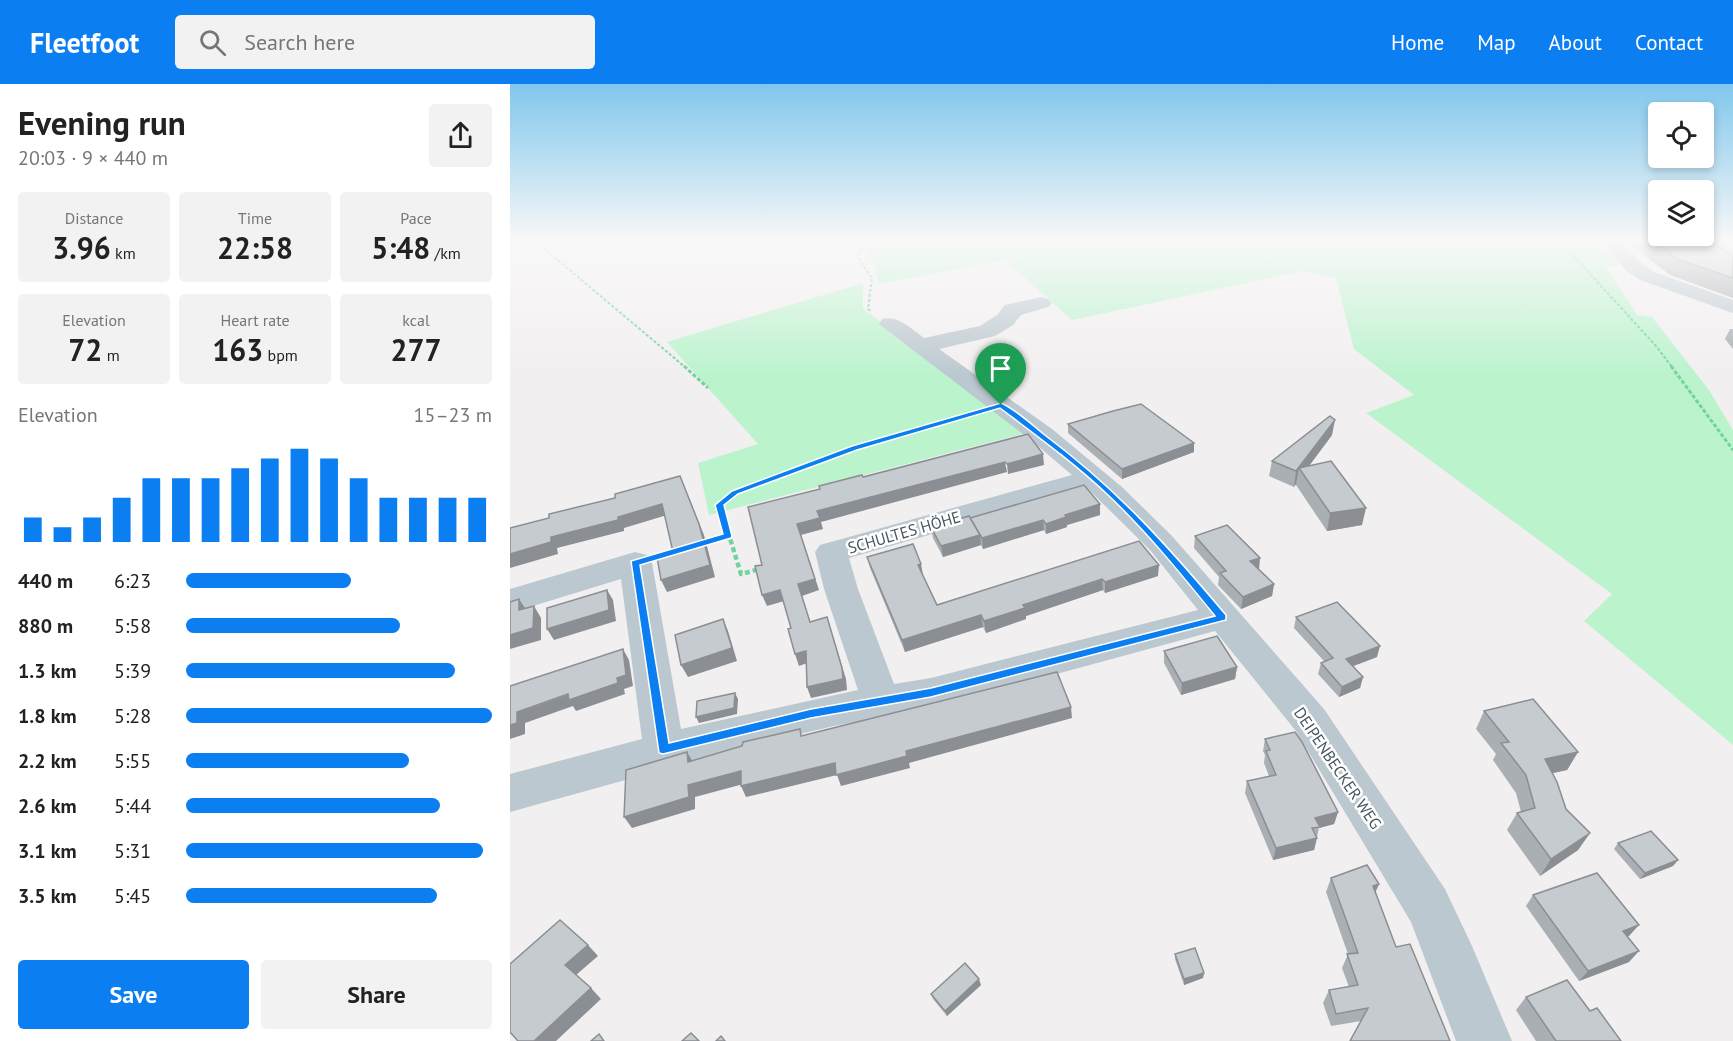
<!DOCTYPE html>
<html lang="en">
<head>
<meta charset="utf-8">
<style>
	:root { --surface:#fff; --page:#f2f2f2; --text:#222; --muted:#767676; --accent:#0b7ff1 }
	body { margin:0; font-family:"PT Sans",sans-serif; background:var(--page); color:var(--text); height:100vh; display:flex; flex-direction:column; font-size:22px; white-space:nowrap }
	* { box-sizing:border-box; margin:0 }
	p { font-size:20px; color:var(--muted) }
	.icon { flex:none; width:33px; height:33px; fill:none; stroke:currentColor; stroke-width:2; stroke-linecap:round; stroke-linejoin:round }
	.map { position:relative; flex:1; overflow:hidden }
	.sheet { display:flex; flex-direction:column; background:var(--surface); width:510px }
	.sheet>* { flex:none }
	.tools { position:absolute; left:1138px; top:18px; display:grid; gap:12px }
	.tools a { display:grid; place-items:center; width:66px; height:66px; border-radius:6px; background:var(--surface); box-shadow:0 3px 9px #0003; font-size:30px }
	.pin { position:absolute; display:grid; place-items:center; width:51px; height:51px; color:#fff; margin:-62px -26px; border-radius:50% 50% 50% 0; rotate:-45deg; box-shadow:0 0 6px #0007 }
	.pin .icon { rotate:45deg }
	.round { display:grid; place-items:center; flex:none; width:63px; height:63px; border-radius:6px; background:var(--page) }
	.summary { display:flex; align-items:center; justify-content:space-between; height:102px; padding:0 18px }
	h1 { font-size:33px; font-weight:700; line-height:45px }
	.figures { display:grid; grid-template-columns:repeat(3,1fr); gap:9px; height:102px; padding:6px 18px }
	.figures div { display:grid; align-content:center; border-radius:6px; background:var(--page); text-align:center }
	.figures b { font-size:30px; font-weight:700 }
	.figures small { font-size:16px; font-weight:400 }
	.figures p { font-size:16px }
	.chart { height:168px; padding:12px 18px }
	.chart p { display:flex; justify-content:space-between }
	.chart svg { width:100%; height:108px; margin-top:6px; stroke:var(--accent); stroke-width:6 }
	.cta { display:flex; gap:12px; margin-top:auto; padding:12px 18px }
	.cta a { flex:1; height:69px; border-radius:6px; background:var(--accent); color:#fff; font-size:24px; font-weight:700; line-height:69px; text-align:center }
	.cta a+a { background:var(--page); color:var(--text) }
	ul { padding:0 18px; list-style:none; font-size:20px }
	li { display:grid; grid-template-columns:96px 72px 1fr; align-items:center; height:45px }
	li i { height:15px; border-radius:8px; background:var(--accent) }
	header { display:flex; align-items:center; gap:36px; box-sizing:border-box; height:84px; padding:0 30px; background:var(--accent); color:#fff }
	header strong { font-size:28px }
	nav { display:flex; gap:33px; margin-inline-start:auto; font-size:21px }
	.search { width:420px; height:54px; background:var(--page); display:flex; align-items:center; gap:15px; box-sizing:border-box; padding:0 21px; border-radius:6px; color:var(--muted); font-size:22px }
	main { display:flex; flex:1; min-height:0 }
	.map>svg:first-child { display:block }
	.green { fill:#bbf3cd }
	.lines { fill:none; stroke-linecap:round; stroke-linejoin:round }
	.path-far2 { stroke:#70d49c; stroke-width:2; stroke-dasharray:3 2; stroke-linecap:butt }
	.path-far1 { stroke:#70d49c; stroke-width:3; stroke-dasharray:4 2; stroke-linecap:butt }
	.path { stroke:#70d49c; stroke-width:4.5; stroke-dasharray:5 3; stroke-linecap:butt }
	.minor { fill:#bcc8d0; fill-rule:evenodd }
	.major { fill:#adc1d0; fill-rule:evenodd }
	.wall { fill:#aaafb3 }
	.shaded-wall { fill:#8b8e92 }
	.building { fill:#c6cbd0; stroke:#8b8e92; stroke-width:1.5 }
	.route { fill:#0b7ff1; stroke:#fff; stroke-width:1.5; fill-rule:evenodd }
	.labels { text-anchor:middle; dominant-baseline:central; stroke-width:5; stroke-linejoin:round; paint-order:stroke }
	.street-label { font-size:16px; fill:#46555f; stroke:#fff }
</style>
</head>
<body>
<header>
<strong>Fleetfoot</strong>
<div class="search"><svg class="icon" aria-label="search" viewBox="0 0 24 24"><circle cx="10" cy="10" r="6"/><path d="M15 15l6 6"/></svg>Search here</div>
<nav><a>Home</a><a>Map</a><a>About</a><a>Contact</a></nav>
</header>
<main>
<section class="sheet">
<div class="summary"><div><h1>Evening run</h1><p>20:03 · 9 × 440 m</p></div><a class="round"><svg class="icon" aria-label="share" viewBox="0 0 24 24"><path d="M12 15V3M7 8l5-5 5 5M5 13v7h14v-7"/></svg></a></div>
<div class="figures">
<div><p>Distance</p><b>3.96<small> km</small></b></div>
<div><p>Time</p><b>22:58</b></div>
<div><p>Pace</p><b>5:48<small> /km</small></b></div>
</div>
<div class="figures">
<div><p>Elevation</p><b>72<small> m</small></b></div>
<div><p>Heart rate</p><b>163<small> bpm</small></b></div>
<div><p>kcal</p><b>277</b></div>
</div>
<div class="chart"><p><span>Elevation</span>15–23 m</p>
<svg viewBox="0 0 160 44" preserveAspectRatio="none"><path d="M5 44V34M15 44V38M25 44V34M35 44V26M45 44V18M55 44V18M65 44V18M75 44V14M85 44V10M95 44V6M105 44V10M115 44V18M125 44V26M135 44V26M145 44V26M155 44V26"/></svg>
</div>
<ul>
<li><b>440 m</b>6:23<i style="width:54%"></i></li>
<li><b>880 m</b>5:58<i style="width:70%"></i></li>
<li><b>1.3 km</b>5:39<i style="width:88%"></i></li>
<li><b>1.8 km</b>5:28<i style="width:100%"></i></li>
<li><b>2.2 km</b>5:55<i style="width:73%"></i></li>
<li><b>2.6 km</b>5:44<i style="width:83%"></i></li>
<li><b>3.1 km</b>5:31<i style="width:97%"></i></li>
<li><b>3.5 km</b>5:45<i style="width:82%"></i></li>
</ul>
<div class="cta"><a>Save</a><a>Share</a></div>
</section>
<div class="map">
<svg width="1223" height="957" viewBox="0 0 1223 957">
	<rect width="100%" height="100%" fill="#f2eff0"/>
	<g class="green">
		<polygon points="364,157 1090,157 1109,182 1095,182 1127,231 1142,233 1199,306 1223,346 1223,661 1074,537 1102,510 856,329 904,311 844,265 826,194 792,187 562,236 495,176 368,200 365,181 356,166"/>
		<polygon points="353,199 353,225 520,348 199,431 188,379 248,360 157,258"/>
	</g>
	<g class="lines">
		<g class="path-far2">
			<polyline points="25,157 175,283"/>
			<polyline points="357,157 348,170 351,179 362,194 358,225 362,228"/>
			<polyline points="1050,157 1146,262 1162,283"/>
		</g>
		<g class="path-far1">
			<polyline points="174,282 198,304"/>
			<polyline points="1161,282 1223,366"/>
			<polyline points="218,449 209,421 217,413 344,364 467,329"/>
		</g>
		<g class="path">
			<polyline points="218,448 231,490 250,485"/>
			<polyline points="193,459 218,452"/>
			<polyline points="152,471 168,466"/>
		</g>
		<g class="minor">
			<polygon points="1090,157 1109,157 1132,180 1144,188 1223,216 1223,229 1130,196 1118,188"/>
			<path d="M531 213 538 215 542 219 538 223 511 231 503 241 485 252 429 265 542 345 612 403 662 452 814 625 935 805 962 862 1002 957H946L901 838 786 647 705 547 421 624 324 642 231 664 0 728V690L132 655 111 495 0 529V505L125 468 137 471 142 479 171 645 348 606 314 505 305 468 310 461 562 391 522 357 369 240 372 235C389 231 401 245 414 254L470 242 487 231 495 221ZM578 405 640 466 688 526 421 594 384 600 348 505 339 474Z"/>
		</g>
		<polygon class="major" points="1184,157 1207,157 1223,165 1223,178 1187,161"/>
	</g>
	<g class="wall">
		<polygon points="1116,157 1199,157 1223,173 1223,214 1160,191"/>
		<polygon points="1220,245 1223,245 1223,265 1215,255"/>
		<polygon points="558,340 684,359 684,368 612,395 558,349"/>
		<polygon points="822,351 799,382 852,441 817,447 786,401 786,400 784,403 759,392 762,377"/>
		<polygon points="590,431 557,441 557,443 536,450 534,446 473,465 471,461 433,473 423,454 421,443 460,434"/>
		<polygon points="685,452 749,486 764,500 762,512 731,525 708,501 709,493 684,464"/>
		<polygon points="629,457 648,492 595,509 593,506 516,532 516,535 476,549 473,543 395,568 360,484 357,473 413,491 427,521"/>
		<polygon points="786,533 867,573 843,582 853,593 850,604 829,613 808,590 811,579 814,577 784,544"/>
		<polygon points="654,567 727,583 725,595 671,611 654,579"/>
		<polygon points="974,627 1068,668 1057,686 1042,689 1056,725 1080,749 1068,766 1030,792 997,746 1007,729 1011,728 1006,709 983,676 986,670 966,645"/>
		<polygon points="755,655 828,728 824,740 809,744 804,766 763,776 735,709 737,697 759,692 754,679 755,671 753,667"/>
		<polygon points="1108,759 1168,776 1163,782 1130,795 1104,765"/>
		<polygon points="821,794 869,800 865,808 886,863 900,860 851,937 821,942 813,919 819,906 839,903 832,884 838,870 816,808"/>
		<polygon points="1023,811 1129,841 1117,852 1119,878 1069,897 1016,822"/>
		<polygon points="665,870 694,889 693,894 674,901 665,875"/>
		<polygon points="471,901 437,932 423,915 421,910"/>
		<polygon points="1016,913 1080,927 1111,957 1026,957 1006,926"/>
	</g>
	<g class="shaded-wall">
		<polygon points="825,336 822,351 793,390 789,384"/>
		<polygon points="684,359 684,368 612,395 612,385"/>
		<polygon points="533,370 534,381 498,390 497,380"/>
		<polygon points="495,378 497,388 311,438 313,445 291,451 309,506 292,512 288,500 287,440 307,427"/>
		<polygon points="789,384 786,400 784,403 786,387"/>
		<polygon points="170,392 194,451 205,493 157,508 151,496 200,481"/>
		<polygon points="152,420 157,431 114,444 114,447 47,464 48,470 0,484 0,470 41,453"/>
		<polygon points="590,420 590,431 557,441 557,443 536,450 536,440 555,431"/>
		<polygon points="856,424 852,441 817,447 820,429"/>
		<polygon points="533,436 534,446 473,465 472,454"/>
		<polygon points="470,451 471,461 433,473 431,462"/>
		<polygon points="750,474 749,486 740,477"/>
		<polygon points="411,480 413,491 410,492 408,481"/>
		<polygon points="649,481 648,492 595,509 595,498"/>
		<polygon points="592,495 593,506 516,532 516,535 476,549 474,537 513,521"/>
		<polygon points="764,500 762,512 731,525 733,513"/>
		<polygon points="97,506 103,516 106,537 44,556 37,545"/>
		<polygon points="270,506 274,517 257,522 252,511"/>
		<polygon points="9,515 17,527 9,526"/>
		<polygon points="24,522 31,534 31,556 0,565 0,551"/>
		<polygon points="471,531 473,543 395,568 392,556"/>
		<polygon points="317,533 336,595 337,606 301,614 297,603"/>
		<polygon points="213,535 218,547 227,577 178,593 171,581"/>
		<polygon points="870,562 867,573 833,586 836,575"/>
		<polygon points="113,565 119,576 123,602 114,605 115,610 66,627 63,622 15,639 15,650 0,655 0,641 7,628 107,594"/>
		<polygon points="296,567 300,578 289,582 285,570"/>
		<polygon points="727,583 725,595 671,611 672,599"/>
		<polygon points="853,593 850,604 829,613 832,603"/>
		<polygon points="225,609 228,615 227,630 189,639 186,633"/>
		<polygon points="561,623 562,634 399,679 400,684 331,702 327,691 236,713 231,702 325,679 396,667"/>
		<polygon points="177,668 184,680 178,678"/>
		<polygon points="1068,668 1057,686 1025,693 1035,675"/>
		<polygon points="231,687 237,699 185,713 185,725 122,744 114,733 178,701"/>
		<polygon points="828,728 824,740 809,744 810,743 805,734"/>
		<polygon points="1080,749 1068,766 1030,792 1041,775"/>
		<polygon points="807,754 804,766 763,776 766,764"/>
		<polygon points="1168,776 1163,782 1130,795 1135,789"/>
		<polygon points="869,800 863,814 863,802"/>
		<polygon points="1129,841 1119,852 1103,858 1113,847"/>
		<polygon points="78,861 88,872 66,891 55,881"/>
		<polygon points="1129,867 1119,878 1069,897 1078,887"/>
		<polygon points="694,889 693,894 674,901 674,895"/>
		<polygon points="469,895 471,901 437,932 435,927"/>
		<polygon points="81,904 91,915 46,957 24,957"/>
	</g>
	<g class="building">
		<polygon points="1144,157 1199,157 1223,173 1223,194 1167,175"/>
		<polygon points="631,320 684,359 612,385 558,340 603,327"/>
		<polygon points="820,332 825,336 786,387 762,377"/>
		<polygon points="518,350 533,370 497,380 495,378 307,427 310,434 287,440 305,495 288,500 300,538 317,533 332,584 333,595 297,603 296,567 285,570 278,545 281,544 270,506 252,511 245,482 252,481 238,423 310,405 309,402 352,391 353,393"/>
		<polygon points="821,377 856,424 820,429 789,384"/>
		<polygon points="170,392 189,440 200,481 151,496 147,473 163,468 152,420 108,433 108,436 41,453 41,458 0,470 0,444 39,434 39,430 105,414 105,410"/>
		<polygon points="574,401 590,420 555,431 556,433 536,440 533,436 472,454 460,434"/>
		<polygon points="459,432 470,451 431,462 421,443"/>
		<polygon points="717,441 750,474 740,477 764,500 733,513 710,489 716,487 685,452"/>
		<polygon points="629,457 649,481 595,498 592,495 513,521 515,524 474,537 471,531 392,556 357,473 403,460 411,480 408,481 427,521"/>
		<polygon points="97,506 99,526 37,545 37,524"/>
		<polygon points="9,515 9,526 24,522 23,544 0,551 0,518"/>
		<polygon points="827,518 870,562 836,575 853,593 832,603 811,579 823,574 786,533"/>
		<polygon points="213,535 222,564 171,581 165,551"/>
		<polygon points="707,552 727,583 672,599 654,567"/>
		<polygon points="113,565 116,591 107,594 108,599 59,616 58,610 7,628 7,639 0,641 0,602"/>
		<polygon points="547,588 561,623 396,667 397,672 326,691 325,679 231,702 231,687 178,701 179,713 114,733 116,686 177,668 178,678 232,662 233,658 290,645 291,652"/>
		<polygon points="225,609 224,624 186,633 187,617"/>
		<polygon points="1023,615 1068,668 1035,675 1047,698 1056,725 1080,749 1041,775 1007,729 1025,724 1016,691 991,659 999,658 974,627"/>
		<polygon points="785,648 792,658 828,728 805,734 810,743 802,744 807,754 766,764 737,697 766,691 756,667 760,666 755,655"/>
		<polygon points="1141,747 1168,776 1135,789 1108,759"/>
		<polygon points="857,781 869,800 863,802 886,863 900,860 940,957 840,957 858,924 826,930 819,906 848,901 837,870 848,869 821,794"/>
		<polygon points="1087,789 1129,841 1113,847 1129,867 1078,887 1023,811"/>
		<polygon points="50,836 78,861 55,881 81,904 24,957 8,957 0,948 0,880"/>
		<polygon points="685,864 694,889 674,895 665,870"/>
		<polygon points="455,879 469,895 435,927 421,910"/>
		<polygon points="1057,896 1080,927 1087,924 1111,957 1046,957 1016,913"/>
		<polygon points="181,949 189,957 172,957"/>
		<polygon points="89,950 94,957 81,957"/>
		<polygon points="211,952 215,957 206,957"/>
	</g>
	<linearGradient id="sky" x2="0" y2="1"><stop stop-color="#80c7ec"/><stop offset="0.54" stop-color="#f9f8f8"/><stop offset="1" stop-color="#f9f8f8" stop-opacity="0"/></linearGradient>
	<rect width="1223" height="291" fill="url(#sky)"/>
	<path class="route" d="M491 319C507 326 522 341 536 352 608 406 658 462 716 531V536L421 613 301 634 153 670 149 669 121 477 213 450 205 421 222 407 342 362ZM490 324C527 352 564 379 598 411 637 448 671 490 705 532L421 604 301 625 159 659 130 481 221 454 222 452 214 421 228 410 347 366Z"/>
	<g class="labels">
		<g class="street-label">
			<text transform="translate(394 448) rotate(-16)">SCHULTES HÖHE</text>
			<text transform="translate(828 684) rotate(56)">DEIPENBECKER WEG</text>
		</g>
	</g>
</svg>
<div class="tools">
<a><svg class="icon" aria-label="locate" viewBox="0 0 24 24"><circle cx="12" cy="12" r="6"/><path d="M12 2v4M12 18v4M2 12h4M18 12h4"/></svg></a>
<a><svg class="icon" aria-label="layers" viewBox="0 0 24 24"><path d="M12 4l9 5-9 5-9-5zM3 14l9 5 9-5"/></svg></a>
</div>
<div class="pin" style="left:491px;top:321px;background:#1e9e55"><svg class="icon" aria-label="arrive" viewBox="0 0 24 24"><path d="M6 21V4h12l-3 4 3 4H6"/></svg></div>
</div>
</main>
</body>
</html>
